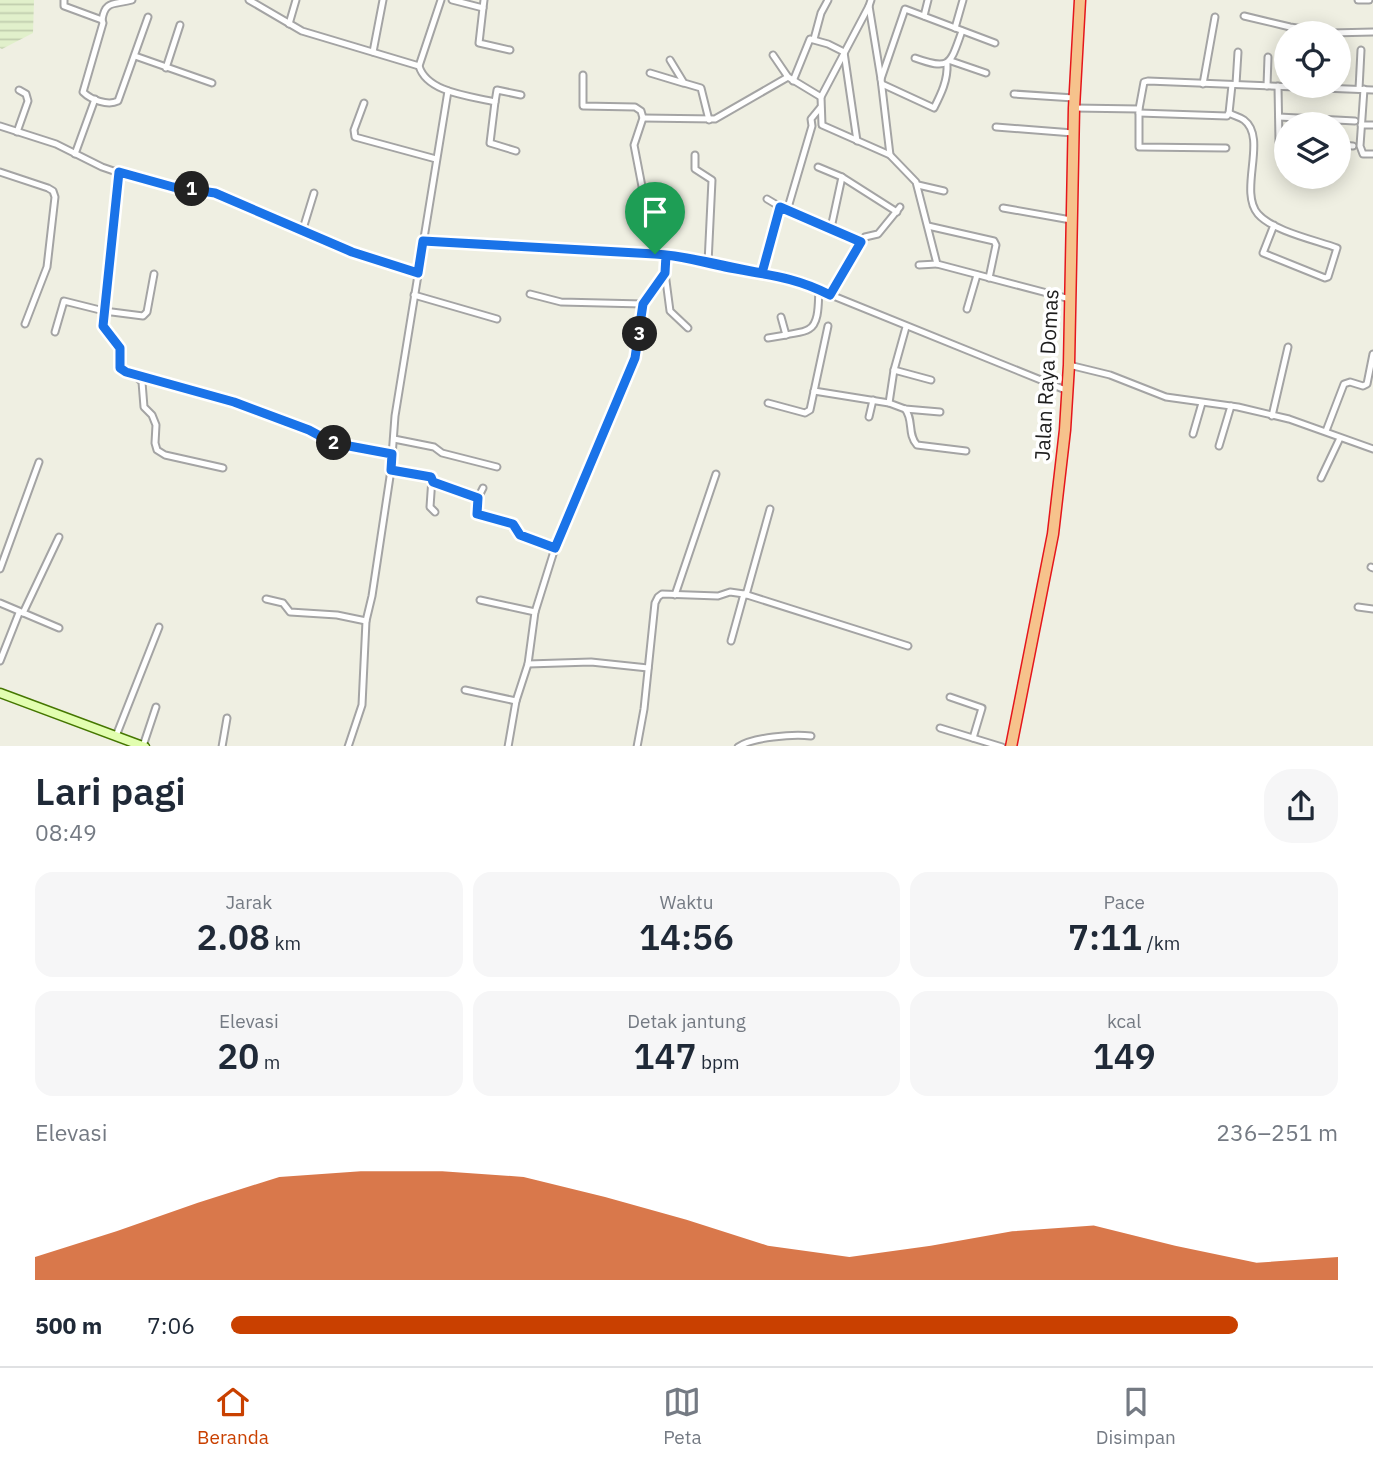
<!DOCTYPE html>
<html lang="id">
<head>
<meta charset="utf-8">
<style>
	:root { --surface:#fff; --page:#f6f6f7; --text:#1f2937; --muted:#747a83; --line:#e0e1e3; --accent:#c94000 }
	body { margin:0; font-family:"IBM Plex Sans",sans-serif; background:var(--page); color:var(--text); height:100vh; display:flex; flex-direction:column; font-size:26px; white-space:nowrap }
	* { box-sizing:border-box; margin:0 }
	p { font-size:23px; color:var(--muted) }
	.icon { flex:none; width:38px; height:38px; fill:none; stroke:currentColor; stroke-width:2; stroke-linecap:round; stroke-linejoin:round }
	.map { position:relative; height:746px; overflow:hidden }
	.side { display:flex; flex-direction:column; background:var(--surface); flex:1 }
	.side>* { flex:none }
	.controls { position:absolute; left:1274px; top:21px; display:grid; gap:14px }
	.controls a { display:grid; place-items:center; width:77px; height:77px; border-radius:50%; background:var(--surface); box-shadow:0 4px 18px #0003; font-size:35px }
	.pin { position:absolute; display:grid; place-items:center; width:60px; height:60px; color:#fff; margin:-72px -30px; border-radius:50% 50% 50% 0; rotate:-45deg; box-shadow:0 0 7px #0007 }
	.pin .icon { rotate:45deg }
	.km { position:absolute; width:35px; height:35px; margin:-18px; border-radius:50%; background:#222; color:#fff; font-size:19px; line-height:35px; text-align:center }
	.round { display:grid; place-items:center; flex:none; width:74px; height:74px; border-radius:28px; background:var(--page) }
	.head { display:flex; align-items:center; justify-content:space-between; height:119px; padding:0 35px }
	h1 { font-size:38px; font-weight:600; line-height:52px }
	.metrics { display:grid; grid-template-columns:repeat(3,1fr); gap:10px; height:119px; padding:7px 35px }
	.metrics div { display:grid; align-content:center; border-radius:18px; background:var(--page); text-align:center }
	.metrics b { font-size:35px; font-weight:600 }
	.metrics small { font-size:19px; font-weight:400 }
	.metrics p { font-size:19px }
	.chart { height:196px; padding:14px 35px }
	.chart p { display:flex; justify-content:space-between }
	.chart svg { width:100%; height:126px; margin-top:7px; fill:var(--accent); opacity:.7 }
	ul { padding:0 35px; list-style:none; font-size:23px }
	li { display:grid; grid-template-columns:112px 84px 1fr; align-items:center; height:52px }
	li i { height:18px; border-radius:9px; background:var(--accent) }
	.tab-bar { display:flex; justify-content:space-around; align-items:center; height:98px; border-top:2px solid var(--line); background:var(--surface); font-size:19px; color:var(--muted) }
	.tab-bar a { display:grid; justify-items:center; gap:4px }
	.tab-bar .on { color:var(--accent) }
	.map>svg:first-child { display:block }
	.farmland { fill:url(#farmland-rules) }
	.lines { fill:none; stroke-linecap:round; stroke-linejoin:round }
	.minor-casing { stroke:#a4a4a4; stroke-width:9 }
	.secondary-casing { stroke:#457700; stroke-width:11 }
	.trunk-casing { stroke:#e5161c; stroke-width:13 }
	.minor { stroke:#fff; stroke-width:5 }
	.secondary { stroke:#e2feb0; stroke-width:8 }
	.trunk { stroke:#f6c28c; stroke-width:10 }
	.route-casing { stroke:#fff; stroke-width:14 }
	.route { stroke:#1a73e8; stroke-width:9 }
	.labels { text-anchor:middle; dominant-baseline:central; stroke-width:7; stroke-linejoin:round; paint-order:stroke }
	.street-label { font-size:21px; fill:#1d1d1d; stroke:#fff }
</style>
</head>
<body>
<div class="map">
<svg width="1373" height="747" viewBox="0 0 1373 747">
	<defs>
		<pattern id="farmland-rules" width="6" height="5" patternUnits="userSpaceOnUse" patternTransform="scale(1.75)"><rect width="6" height="5" fill="#e1f0cb"/><path d="M0 2.5h6" fill="none" stroke="#c1cdae"/></pattern>
	</defs>
	<rect width="100%" height="100%" fill="#efefe2"/>
	<polygon class="farmland" points="0,0 34,0 33,33 2,49 0,48"/>
	<g class="lines">
		<g class="minor-casing">
			<g id="minor">
				<path d="M64 0V6L102 20 103 23 83 92C91 100 108 106 118 101L148 17"/>
				<polyline points="249,0 302,31 419,66"/>
				<path d="M441 0 419 66C427 93 471 96 495 102L490 143 516 151"/>
				<polyline points="452,0 483,8 484,0"/>
				<polyline points="871,0 869,6 881,79 890,155"/>
				<polyline points="1358,0 1369,0"/>
				<polyline points="869,6 821,97 822,125 890,155 916,182 937,264 1070,299"/>
				<polyline points="483,8 479,43 510,50"/>
				<polyline points="924,16 928,0"/>
				<polyline points="1244,16 1290,27 1331,33 1373,32"/>
				<path d="M102 20C105 0 114 5 132 0"/>
				<polyline points="289,24 296,0"/>
				<polyline points="955,28 963,0"/>
				<polyline points="814,39 821,13 828,0"/>
				<polyline points="373,52 383,0"/>
				<polyline points="773,55 788,77 821,97"/>
				<polyline points="135,56 212,83"/>
				<path d="M915 58C951 71 950 64 962 31"/>
				<polyline points="670,60 684,83 701,88 709,120"/>
				<polyline points="951,61 986,73"/>
				<polyline points="166,68 180,25"/>
				<polyline points="650,73 683,83"/>
				<polyline points="583,75 583,106 635,107 641,111 643,118 634,145 655,254"/>
				<polyline points="881,79 905,9 995,43"/>
				<polyline points="793,81 810,39 828,44 844,52 857,141"/>
				<path d="M882 84 934 108C941 94 948 80 947 64"/>
				<polyline points="1203,84 1215,17"/>
				<polyline points="1236,84 1238,52"/>
				<polyline points="1267,86 1268,57"/>
				<polyline points="1278,86 1279,142 1286,144"/>
				<polyline points="1359,89 1361,50"/>
				<polyline points="1364,89 1360,146 1363,154 1373,154"/>
				<polyline points="1014,94 1074,98"/>
				<polyline points="495,102 497,90 521,95"/>
				<polyline points="364,103 354,130 355,137 436,159"/>
				<polyline points="1074,108 1139,109"/>
				<path d="M1139 113 1227 116 1229 113C1234 116 1240 117 1244 120 1268 138 1238 191 1258 214 1273 231 1315 240 1337 248L1328 277 1325 278 1263 253 1274 225"/>
				<polyline points="1229,113 1232,85"/>
				<polyline points="1279,117 1355,121"/>
				<polyline points="643,118 715,119 788,77"/>
				<polyline points="1361,125 1373,125"/>
				<polyline points="0,126 56,144 102,167 131,177 173,187 215,193 352,252 418,273"/>
				<polyline points="996,127 1073,133"/>
				<polyline points="17,132 28,101 26,94 19,90"/>
				<polyline points="1339,145 1353,146"/>
				<polyline points="1226,148 1139,147 1139,109 1144,82 1148,81 1373,90"/>
				<polyline points="75,154 95,99"/>
				<polyline points="695,155 695,169 712,180 708,263"/>
				<polyline points="818,167 842,177 897,212"/>
				<polyline points="0,172 48,188 53,191 55,197 47,267 25,324"/>
				<polyline points="119,172 111,267 103,320 105,330 119,348 122,370 137,377 163,382 234,402 309,430 333,443 392,454"/>
				<polyline points="918,185 944,191"/>
				<polyline points="767,199 787,211 861,242 830,295"/>
				<polyline points="1003,208 1071,220"/>
				<polyline points="787,211 812,126 811,119 820,108"/>
				<polyline points="928,226 994,241 996,245 989,278"/>
				<polyline points="831,228 842,177"/>
				<polyline points="302,232 314,193"/>
				<polyline points="423,241 666,255 784,276 1068,391"/>
				<polyline points="861,242 865,237 878,234 900,207"/>
				<polyline points="919,265 937,264"/>
				<polyline points="665,273 670,311 688,328"/>
				<polyline points="762,273 780,207"/>
				<polyline points="530,294 561,302 643,304"/>
				<polyline points="414,295 497,319"/>
				<polyline points="967,309 977,275"/>
				<path d="M781 317 786 335C793 333 803 333 809 329 820 323 818 300 819 289"/>
				<polyline points="906,327 894,370 889,403 905,409 940,412"/>
				<polyline points="55,332 64,301 104,311 143,316 147,312 154,274"/>
				<polyline points="768,338 786,335"/>
				<polyline points="1069,365 1110,375 1166,397 1238,407 1289,419 1373,449"/>
				<polyline points="894,370 931,380"/>
				<polyline points="137,377 142,382 144,407 152,415 156,425 155,443 157,450 165,455 223,468"/>
				<polyline points="814,391 889,403"/>
				<polyline points="768,403 805,413 810,410 828,326"/>
				<path d="M905 409C914 420 907 434 917 445L966 451"/>
				<polyline points="1272,416 1288,347"/>
				<polyline points="869,417 873,400"/>
				<polyline points="1326,431 1344,384 1350,382 1363,386 1367,384 1373,354"/>
				<polyline points="1193,434 1202,403"/>
				<polyline points="394,439 434,447 442,453 497,467"/>
				<polyline points="1219,446 1231,406"/>
				<polyline points="391,470 432,478 430,507 435,512"/>
				<polyline points="1321,478 1340,438"/>
				<polyline points="433,482 478,498"/>
				<polyline points="483,488 478,498 477,515 513,524 520,535 555,548"/>
				<polyline points="1371,567 1373,568"/>
				<polyline points="0,569 39,462"/>
				<polyline points="675,595 716,474"/>
				<polyline points="746,595 770,509"/>
				<polyline points="266,599 283,603 290,612 337,615 366,621"/>
				<polyline points="480,600 535,612"/>
				<polyline points="0,603 59,628"/>
				<polyline points="1358,607 1373,609"/>
				<polyline points="23,613 59,537"/>
				<polyline points="731,641 744,594"/>
				<polyline points="0,661 19,613"/>
				<polyline points="528,664 591,662 648,668"/>
				<polyline points="465,690 516,701"/>
				<polyline points="950,697 982,708 973,738"/>
				<polyline points="940,728 1002,747"/>
				<polyline points="116,736 159,627"/>
				<polyline points="143,746 156,707"/>
				<polyline points="222,747 227,718"/>
				<polyline points="348,747 362,705 366,621 372,596 391,470 395,416 448,91"/>
				<polyline points="508,747 516,701 528,664 535,612 555,548 635,358 643,304 665,273 666,255"/>
				<polyline points="637,747 644,709 655,603 658,597 662,594 718,596 730,592 744,594 908,646"/>
				<path d="M738 747C753 737 793 734 811 736"/>
			</g>
		</g>
		<g class="secondary-casing">
			<polyline id="secondary" points="0,693 145,747"/>
		</g>
		<g class="trunk-casing">
			<polyline id="trunk" points="1011,747 1053,534 1065,430 1069,365 1074,108 1080,0"/>
		</g>
		<use href="#minor" class="minor"/>
		<use href="#secondary" class="secondary"/>
		<use href="#trunk" class="trunk"/>
	</g>
	<g class="lines">
		<g class="route-casing">
			<path id="route" d="M655 254 423 241 418 273 352 252 215 193 173 187 119 172 103 326 120 348V368L126 372 234 402 309 430 333 443 392 454 391 470 431 477 433 482 478 498 477 514 513 524 520 535 555 548 635 358 643 304 665 273 666 255C686 257 705 263 725 267 765 275 793 276 830 295L861 242 780 207 762 273C726 267 691 256 655 254"/>
		</g>
		<use href="#route" class="route"/>
	</g>
	<g class="labels">
		<g class="street-label">
			<text transform="translate(1046 375) rotate(-87)">Jalan Raya Domas</text>
		</g>
	</g>
</svg>
<div class="controls">
<a><svg class="icon" aria-label="locate" viewBox="0 0 24 24"><circle cx="12" cy="12" r="6"/><path d="M12 2v4M12 18v4M2 12h4M18 12h4"/></svg></a>
<a><svg class="icon" aria-label="layers" viewBox="0 0 24 24"><path d="M12 4l9 5-9 5-9-5zM3 14l9 5 9-5"/></svg></a>
</div>
<div class="pin" style="left:655px;top:254px;background:#1e9e55"><svg class="icon" aria-label="arrive" viewBox="0 0 24 24"><path d="M6 21V4h12l-3 4 3 4H6"/></svg></div>
<b class="km" style="left:192px;top:189px">1</b>
<b class="km" style="left:334px;top:443px">2</b>
<b class="km" style="left:640px;top:334px">3</b>
</div>
<section class="side">
<div class="head"><div><h1>Lari pagi</h1><p>08:49</p></div><a class="round"><svg class="icon" aria-label="share" viewBox="0 0 24 24"><path d="M12 15V3M7 8l5-5 5 5M5 13v7h14v-7"/></svg></a></div>
<div class="metrics">
<div><p>Jarak</p><b>2.08<small> km</small></b></div>
<div><p>Waktu</p><b>14:56</b></div>
<div><p>Pace</p><b>7:11<small> /km</small></b></div>
</div>
<div class="metrics">
<div><p>Elevasi</p><b>20<small> m</small></b></div>
<div><p>Detak jantung</p><b>147<small> bpm</small></b></div>
<div><p>kcal</p><b>149</b></div>
</div>
<div class="chart"><p><span>Elevasi</span>236–251 m</p>
<svg viewBox="0 0 160 44" preserveAspectRatio="none"><path d="M0 44V36L10 27L20 17L30 8L40 6L50 6L60 8L70 15L80 23L90 32L100 36L110 32L120 27L130 25L140 32L150 38L160 36V44z"/></svg>
</div>
<ul>
<li><b>500 m</b>7:06<i style="width:91%"></i></li>
</ul>
</section>
<nav class="tab-bar">
<a class="on"><svg class="icon" aria-label="home" viewBox="0 0 24 24"><path d="M3 11l9-7 9 7M6 9v11h12V9"/></svg>Beranda</a>
<a><svg class="icon" aria-label="map" viewBox="0 0 24 24"><path d="M3 6l6-2 6 2 6-2v14l-6 2-6-2-6 2zM9 4v14M15 6v14"/></svg>Peta</a>
<a><svg class="icon" aria-label="saved" viewBox="0 0 24 24"><path d="M7 4h10v16l-5-4-5 4z"/></svg>Disimpan</a>
</nav>
</body>
</html>
